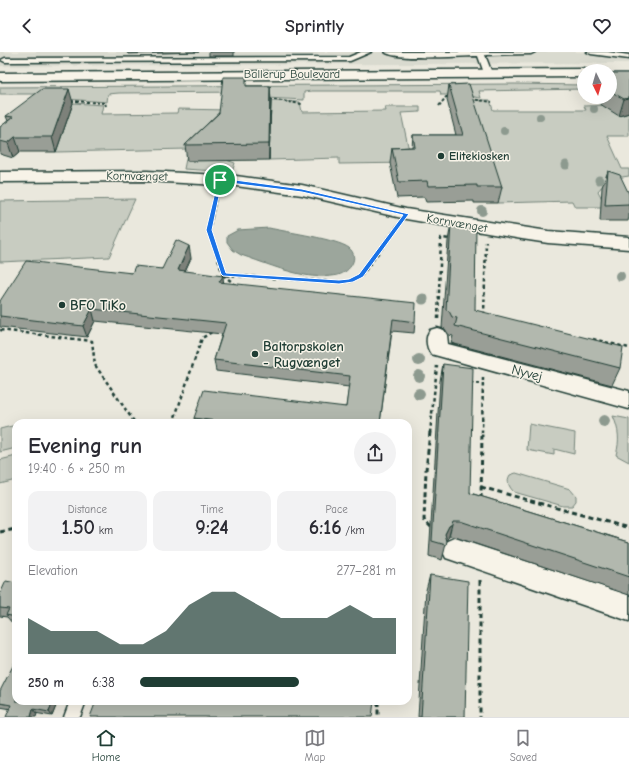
<!DOCTYPE html>
<html lang="en">
<head>
<meta charset="utf-8">
<style>
	:root { --surface:#fff; --page:#f2f2f3; --text:#2b2b33; --muted:#7c7c81; --line:#e1e1e2; --accent:#1f3d34 }
	body { margin:0; font-family:"Comic Neue",sans-serif; background:var(--page); color:var(--text); height:100vh; display:flex; flex-direction:column; font-size:15px; white-space:nowrap }
	* { box-sizing:border-box; margin:0 }
	p { font-size:13px; color:var(--muted) }
	.icon { flex:none; width:22px; height:22px; fill:none; stroke:currentColor; stroke-width:2; stroke-linecap:round; stroke-linejoin:round }
	.map { position:relative; flex:1; overflow:hidden }
	.panel { position:absolute; left:12px; top:367px; width:400px; height:286px; display:flex; flex-direction:column; background:var(--surface); border-radius:12px; box-shadow:0 4px 16px #0002 }
	.panel>* { flex:none }
	.needle { width:26px; rotate:175deg }
	.controls { position:absolute; left:577px; top:12px; display:grid; gap:8px }
	.controls a { display:grid; place-items:center; width:40px; height:40px; border-radius:50%; background:var(--surface); box-shadow:0 4px 16px #0002; font-size:20px }
	.pin { position:absolute; display:grid; place-items:center; width:34px; height:34px; color:#fff; margin:-17px; border:2px solid #fff; border-radius:50%; box-shadow:0 1px 4px #0007 }
	.round { display:grid; place-items:center; flex:none; width:42px; height:42px; border-radius:21px; background:var(--page) }
	.summary { display:flex; align-items:center; justify-content:space-between; height:68px; padding:0 16px }
	h1 { font-size:22px; font-weight:800; line-height:30px }
	.stats { display:grid; grid-template-columns:repeat(3,1fr); gap:6px; height:68px; padding:4px 16px }
	.stats div { display:grid; align-content:center; border-radius:10px; background:var(--page); text-align:center }
	.stats b { font-size:20px; font-weight:800 }
	.stats small { font-size:11px; font-weight:400 }
	.stats p { font-size:11px }
	.chart { height:112px; padding:8px 16px }
	.chart p { display:flex; justify-content:space-between }
	.chart svg { width:100%; height:72px; margin-top:4px; fill:var(--accent); opacity:.7 }
	ul { padding:0 16px; list-style:none; font-size:13px }
	li { display:grid; grid-template-columns:64px 48px 1fr; align-items:center; height:30px }
	li i { height:10px; border-radius:5px; background:var(--accent) }
	header { display:flex; justify-content:space-between; align-items:center; height:52px; padding:0 16px; background:var(--surface); font-size:18px; font-weight:800 }
	.menu { display:flex; justify-content:space-around; align-items:center; height:56px; border-top:1px solid var(--line); background:var(--surface); font-size:11px; color:var(--muted) }
	.menu a { display:grid; justify-items:center; gap:2px }
	.menu .on { color:var(--accent) }
	.map>svg:first-child { display:block }
	.built { fill:#d9dacf }
	.green { fill:#c8ccc1; stroke:#74847a }
	.water { fill:#9ca69c; stroke:#6a7c72 }
	.lines { fill:none; stroke-linecap:round; stroke-linejoin:round }
	.lane-casing { stroke:#1f3d34; stroke-width:3 }
	.street-casing { stroke:#1f3d34; stroke-width:3 }
	.secondary-casing { stroke:#1f3d34; stroke-width:3 }
	.path-far2 { stroke:#1f3d34; stroke-width:2; stroke-dasharray:3 2; stroke-linecap:butt }
	.path-far1 { stroke:#1f3d34; stroke-width:2.5; stroke-dasharray:3.5 3; stroke-linecap:butt }
	.path { stroke:#1f3d34; stroke-width:3; stroke-dasharray:5 3.5; stroke-linecap:butt }
	.lane { fill:#f7f3e8; fill-rule:evenodd }
	.street { fill:#f7f3e8; fill-rule:evenodd }
	.secondary { fill:#f7f3e8; fill-rule:evenodd }
	.tree { fill:#8d9a8f }
	.wall { fill:#999e96; stroke:#1f3d34 }
	.shaded-wall { fill:#7d817a; stroke:#1f3d34 }
	.building { fill:#b2b8ae; stroke:#1f3d34 }
	.route { fill:#1a73e8; stroke:#fff; fill-rule:evenodd }
	.poi-dot { fill:#1f3d34; stroke:#f7f3e8; stroke-width:1.5 }
	.labels { text-anchor:middle; dominant-baseline:central; stroke-width:3; stroke-linejoin:round; paint-order:stroke }
	.far-street-label { font-size:12px; fill:#1f3d34; stroke:#f7f3e8 }
	.far-poi-label { font-size:12px; font-weight:bold; fill:#1f3d34; stroke:#f7f3e8; text-anchor:start }
	.poi-label { font-size:14px; font-weight:bold; fill:#1f3d34; stroke:#f7f3e8; text-anchor:start }
	.street-label { font-size:14px; fill:#1f3d34; stroke:#f7f3e8 }
</style>
</head>
<body>
<header><svg class="icon" aria-label="back" viewBox="0 0 24 24"><path d="M15 5l-7 7 7 7"/></svg>Sprintly<svg class="icon" aria-label="heart" viewBox="0 0 24 24"><path d="M12 20l-8-8c-3-5 5-10 8-4 3-6 11-1 8 4z"/></svg></header>
<div class="map">
<svg width="629" height="665" viewBox="0 0 629 665">
	<rect width="100%" height="100%" fill="#eae8dd"/>
	<filter id="ink" filterUnits="userSpaceOnUse"><feTurbulence type="fractalNoise" baseFrequency=".025" numOctaves="2"/><feDisplacementMap in="SourceGraphic" scale="8" xChannelSelector="R" yChannelSelector="G"/><feConvolveMatrix kernelMatrix="1 2 1 2 8 2 1 2 1" color-interpolation-filters="sRGB"/></filter>
	<g filter="url(#ink)">
		<polygon class="built" points="0,0 629,0 629,11 0,14"/>
		<g class="green">
			<polygon points="514,32 584,33 584,37 479,39 481,46 462,43 441,43 440,39 312,39 304,40 304,48 248,45 247,40 119,41 108,42 107,50 52,46 53,42 0,42 0,35"/>
			<path d="M467 48H490L493 58H586L584 54 612 53 629 61V84H607L622 117H629V124C615 126 607 127 598 139L602 147 612 155H575L572 149 498 151Z"/>
			<polygon points="271,49 300,50 302,60 386,59 385,55 420,55 420,60 401,61 408,94 412,99 412,111 339,112 339,106 269,108"/>
			<polygon points="73,51 103,53 101,62 177,61 178,57 228,58 226,108 235,111 232,120 184,117 188,97 56,100"/>
			<polygon points="135,147 109,205 0,210 0,149"/>
			<path d="M613 364 629 367V410L616 403C620 388 619 378 613 364Z"/>
			<polygon points="529,372 575,381 574,402 554,397 554,403 527,398"/>
			<polygon points="16,373 16,396 0,400 0,377"/>
			<polygon points="16,404 16,428 0,432 0,408"/>
			<path d="M516 421 570 437 576 444V449L572 454H563L514 440C509 435 506 429 510 423Z"/>
		</g>
		<path class="water" d="M269 176C287 180 337 187 349 196 360 205 350 220 338 223 329 225 314 225 305 223 283 219 262 210 241 203L233 198 227 190V184L238 178Z"/>
		<g class="lines">
			<g class="lane-casing">
				<g id="lane">
					<polygon points="361,0 371,0 350,9 5,10 1,8 5,6 349,5"/>
					<path d="M385 0H535L531 2 485 3 492 21 488 23 484 21 478 4C460 4 396 9 385 0Z"/>
					<polygon points="587,0 608,0 629,3 629,7 591,2"/>
					<polygon points="70,649 86,649 80,665 64,665"/>
				</g>
			</g>
			<g class="street-casing">
				<g id="street">
					<polygon points="147,119 236,124 302,133 406,157 522,175 548,179 629,185 629,197 548,191 522,187 406,167 302,143 236,134 147,129 0,130 0,120"/>
					<path d="M437 276 444 278 447 283 448 292 629 339V357L431 302C426 295 425 285 430 278Z"/>
					<polygon points="455,486 629,543 629,569 446,506 442,498 446,490"/>
				</g>
			</g>
			<g class="secondary-casing">
				<polygon id="secondary" points="584,17 590,19 584,19 584,25 0,29 0,21"/>
			</g>
			<g class="path-far2">
				<polyline points="269,47 302,52"/>
				<polyline points="471,47 492,50"/>
				<polyline points="71,49 105,51 106,54"/>
				<polyline points="439,54 446,45 450,45"/>
				<polyline points="212,165 217,142"/>
			</g>
			<g class="path-far1">
				<polyline points="212,164 209,178 223,223"/>
				<polyline points="236,233 223,223 339,230 351,229 361,224 398,174"/>
				<polyline points="484,263 486,190"/>
				<polyline points="438,267 441,186 451,187"/>
				<polyline points="0,278 92,289 95,313 135,371"/>
				<polyline points="593,287 629,296"/>
				<polyline points="470,331 483,332"/>
				<polyline points="173,371 202,286 212,280"/>
				<polyline points="430,381 437,314"/>
				<polyline points="482,381 483,326"/>
			</g>
			<g class="path">
				<polyline points="430,380 426,418 424,468 433,477"/>
				<polyline points="481,435 629,476"/>
				<polyline points="481,447 482,380"/>
				<polyline points="0,480 16,477"/>
				<polyline points="480,528 480,665"/>
				<polyline points="378,649 378,665"/>
			</g>
			<use href="#lane" class="lane"/>
			<use href="#street" class="street"/>
			<use href="#secondary" class="secondary"/>
		</g>
		<g class="tree">
			<circle cx="594" cy="57" r="4"/>
			<circle cx="540" cy="65" r="4"/>
			<circle cx="504" cy="79" r="4"/>
			<circle cx="566" cy="113" r="4.5"/>
			<circle cx="599" cy="128" r="4.5"/>
			<circle cx="482" cy="159" r="5"/>
			<circle cx="620" cy="224" r="5"/>
			<circle cx="423" cy="247" r="5.5"/>
			<circle cx="419" cy="308" r="6"/>
			<circle cx="419" cy="324" r="6"/>
			<circle cx="419" cy="342" r="6"/>
			<circle cx="604" cy="369" r="6"/>
		</g>
		<g class="wall">
			<polygon points="127,0 199,0 128,2"/>
			<rect x="209" y="0" width="25" height="4"/>
			<polygon points="581,21 584,21 584,42 577,37"/>
			<polygon points="610,21 629,21 629,61 619,64 589,45 610,45"/>
			<polygon points="449,33 502,135 498,151 474,151 474,149 426,150 424,145 397,146 390,111 392,96 412,95 413,83 456,83 447,48"/>
			<polygon points="247,34 271,49 269,108 187,109 185,93"/>
			<polygon points="73,51 56,100 20,100 13,106 0,102 0,75 8,69 6,64"/>
			<polygon points="608,119 629,142 629,165 628,169 600,169 602,135"/>
			<polygon points="451,171 475,258 620,316 612,333 451,291 453,284 449,283 445,277 442,276 448,189"/>
			<polygon points="191,206 185,219 223,231 415,270 414,281 392,279 380,371 195,371 194,366 346,355 349,335 216,319 214,308 222,282 95,269 87,285 0,275 0,249 132,221 162,217"/>
			<polygon points="443,312 470,441 629,490 629,543 455,485 449,484 447,488 442,508 429,504 440,329"/>
			<polygon points="430,523 465,665 418,665 426,538"/>
			<polygon points="16,531 16,572 13,572 7,565 0,564 0,542"/>
			<polygon points="0,639 16,649 58,649 52,664 0,655"/>
		</g>
		<g class="shaded-wall">
			<polygon points="270,34 271,49 269,108 269,92"/>
			<polygon points="69,37 73,51 56,100 52,85"/>
			<polygon points="629,46 629,61 619,64 624,47"/>
			<polygon points="15,85 20,100 13,106 8,91"/>
			<polygon points="189,194 191,206 180,230 178,218"/>
			<polygon points="223,224 224,235 219,230"/>
			<polygon points="92,257 95,269 87,285 83,274"/>
			<polygon points="452,472 448,488 445,489 445,482 449,474"/>
			<polygon points="53,649 58,649 52,664 49,660"/>
			<polygon points="33,657 37,662 36,665 31,665"/>
		</g>
		<g class="building">
			<polygon points="610,21 629,21 629,46 624,47 610,39"/>
			<polygon points="223,25 246,25 246,34 270,34 269,92 185,93 219,61"/>
			<polygon points="469,32 502,135 477,135 477,133 428,134 427,129 399,130 392,96 415,95 413,83 463,83 449,33"/>
			<polygon points="42,37 69,37 52,85 15,85 8,91 0,89 0,75 13,65 6,64"/>
			<polygon points="608,119 620,123 629,142 629,152 605,153"/>
			<polygon points="451,171 476,174 475,258 623,295 620,316 455,274 457,266 452,265 449,259 446,258"/>
			<polygon points="176,188 189,194 178,218 223,224 219,230 416,251 415,270 393,267 380,371 231,371 194,366 204,338 346,355 350,324 214,308 226,271 92,257 83,274 0,264 0,249 26,209 132,221 135,214 162,217"/>
			<polygon points="443,312 473,316 470,441 629,490 629,525 460,469 453,469 452,472 449,474 445,482 447,489 446,493 432,489"/>
			<polygon points="430,523 468,529 465,665 421,665"/>
			<polygon points="6,529 16,531 16,565 6,563 9,557 0,556 0,542"/>
			<polygon points="16,608 16,649 53,649 49,660 33,657 31,665 6,665 11,653 0,651 0,639"/>
			<polygon points="96,649 374,649 372,665 90,665"/>
		</g>
	</g>
	<path class="route" d="M220 126 302 137 409 162 363 225 353 230 339 232 223 224 221 222 206 178 218 128ZM222 130 302 140 403 163 359 222 349 227 339 228 226 221 212 178Z"/>
	<g class="poi-dot">
		<circle cx="441" cy="104" r="4"/>
		<circle cx="62" cy="253" r="4"/>
		<circle cx="255" cy="302" r="4"/>
	</g>
	<g class="labels">
		<g class="far-street-label">
			<text x="292" y="22">Ballerup Boulevard</text>
			<text transform="translate(137 124) rotate(1)">Kornvænget</text>
			<text transform="translate(457 171) rotate(10)">Kornvænget</text>
		</g>
		<g class="far-poi-label">
			<text x="449" y="104">Elitekiosken</text>
		</g>
		<g class="poi-label">
			<text x="70" y="253">BFO TiKo</text>
			<text x="263" y="294">Baltorpskolen<tspan x="263" dy="16">- Rugvænget</tspan></text>
		</g>
		<g class="street-label">
			<text transform="translate(527 321) rotate(15)">Nyvej</text>
		</g>
	</g>
</svg>
<div class="controls">
<a><svg class="needle" viewBox="-14 -14 28 28"><path d="M0-13l5 13h-10z" fill="#e53935"/><path d="M0 13l5-13h-10z" fill="#7c7c81"/></svg></a>
</div>
<div class="pin" style="left:220px;top:128px;background:#1e9e55"><svg class="icon" aria-label="arrive" viewBox="0 0 24 24"><path d="M6 21V4h12l-3 4 3 4H6"/></svg></div>
<section class="panel">
<div class="summary"><div><h1>Evening run</h1><p>19:40 · 6 × 250 m</p></div><a class="round"><svg class="icon" aria-label="share" viewBox="0 0 24 24"><path d="M12 15V3M7 8l5-5 5 5M5 13v7h14v-7"/></svg></a></div>
<div class="stats">
<div><p>Distance</p><b>1.50<small> km</small></b></div>
<div><p>Time</p><b>9:24</b></div>
<div><p>Pace</p><b>6:16<small> /km</small></b></div>
</div>
<div class="chart"><p><span>Elevation</span>277–281 m</p>
<svg viewBox="0 0 160 44" preserveAspectRatio="none"><path d="M0 44V22L10 30L20 30L30 30L40 38L50 38L60 30L70 14L80 6L90 6L100 14L110 22L120 22L130 22L140 14L150 22L160 22V44z"/></svg>
</div>
<ul>
<li><b>250 m</b>6:38<i style="width:62%"></i></li>
</ul>
</section>
</div>
<nav class="menu">
<a class="on"><svg class="icon" aria-label="home" viewBox="0 0 24 24"><path d="M3 11l9-7 9 7M6 9v11h12V9"/></svg>Home</a>
<a><svg class="icon" aria-label="map" viewBox="0 0 24 24"><path d="M3 6l6-2 6 2 6-2v14l-6 2-6-2-6 2zM9 4v14M15 6v14"/></svg>Map</a>
<a><svg class="icon" aria-label="saved" viewBox="0 0 24 24"><path d="M7 4h10v16l-5-4-5 4z"/></svg>Saved</a>
</nav>
</body>
</html>
